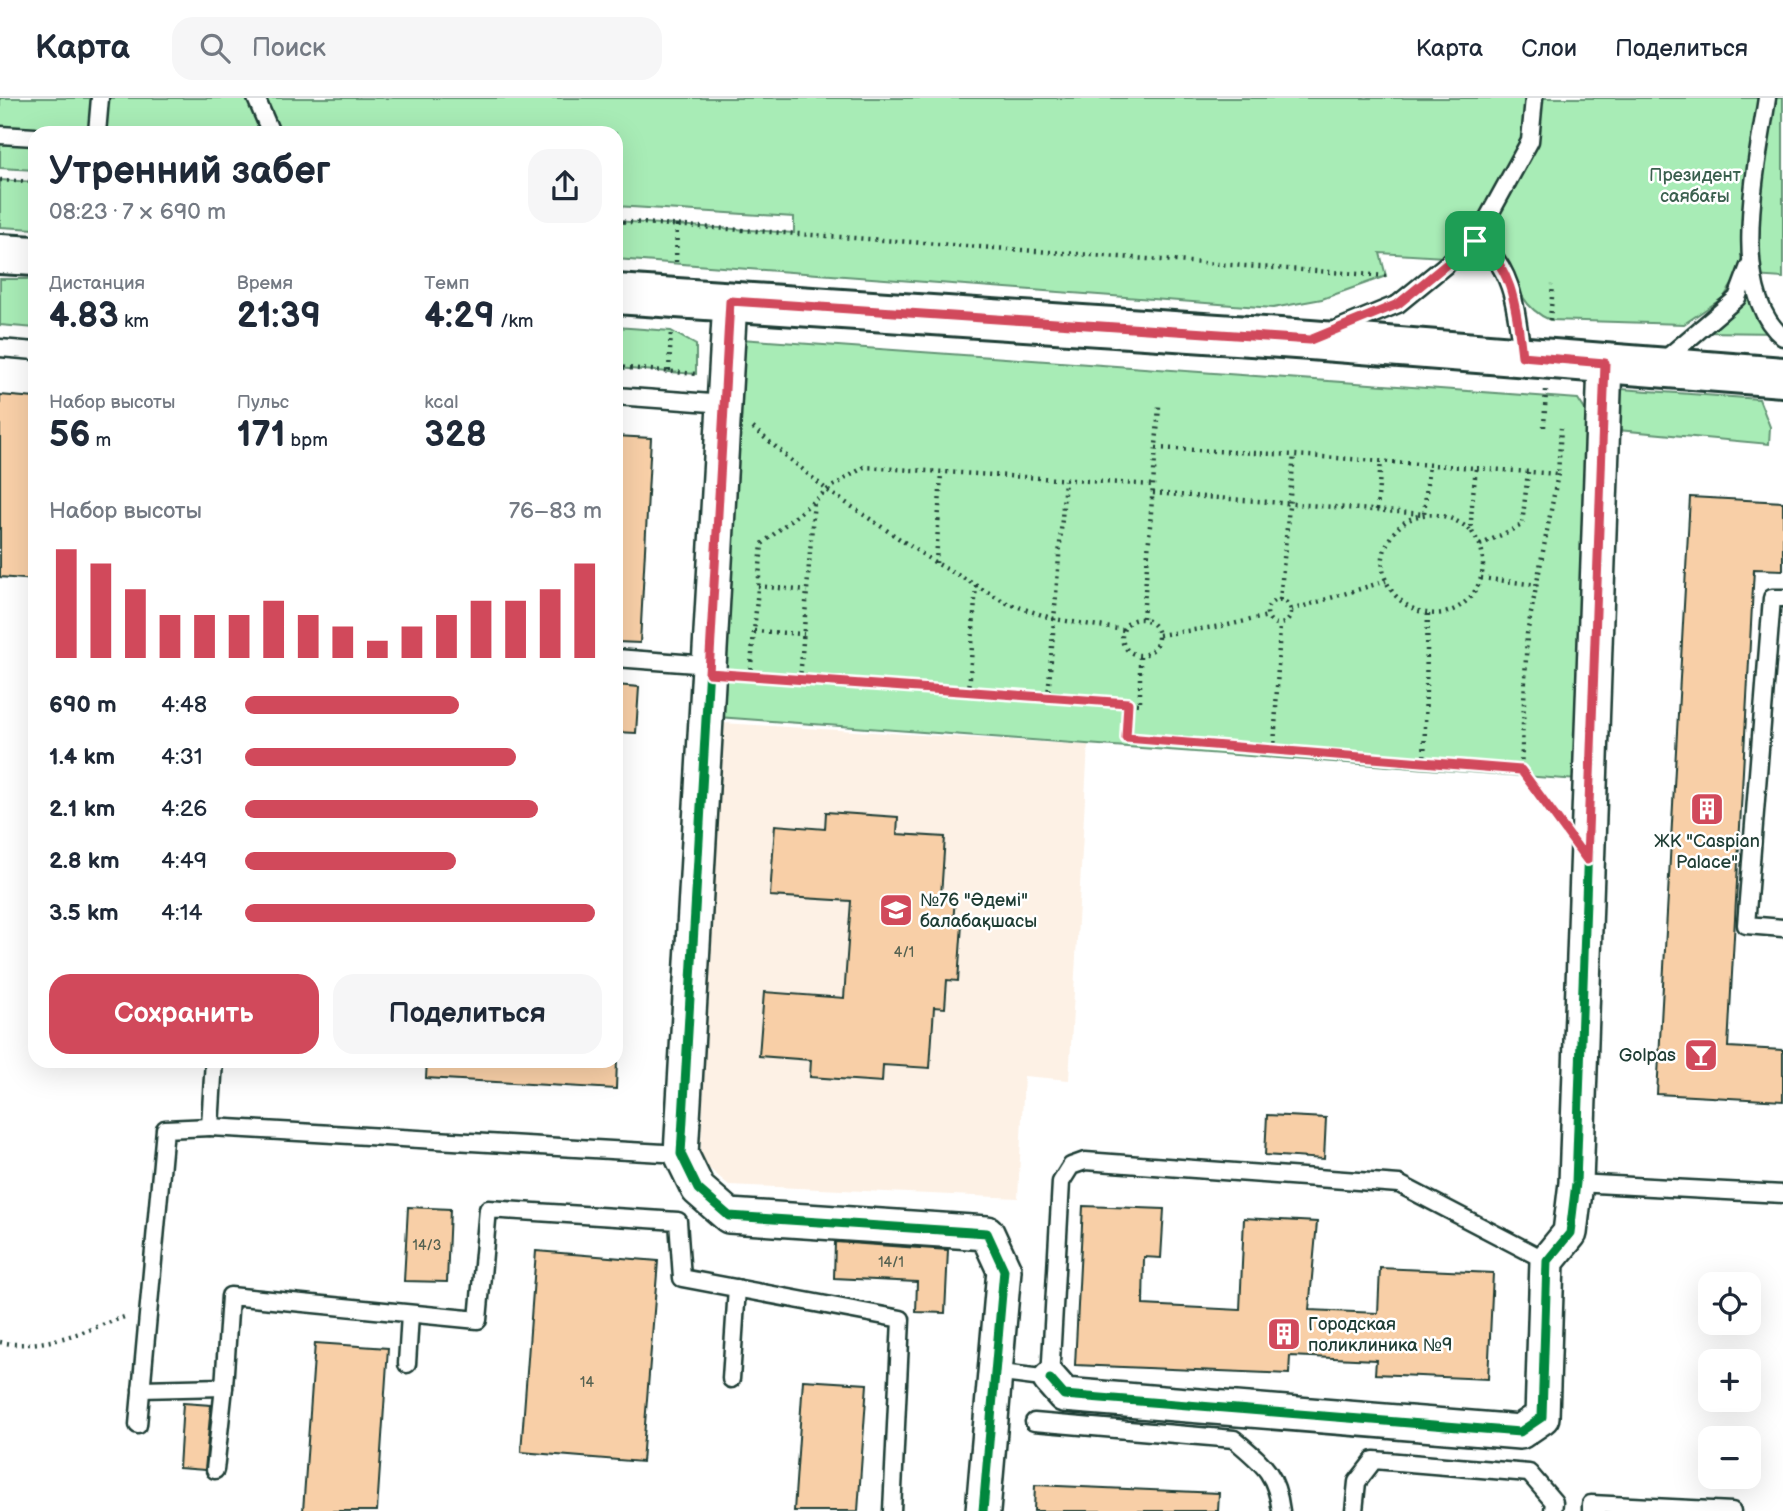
<!DOCTYPE html>
<html lang="ru">
<head>
<meta charset="utf-8">
<style>
	:root { --surface:#fff; --page:#f6f6f7; --text:#1f2937; --muted:#747a83; --line:#e0e1e3; --accent:#d1495b }
	body { margin:0; font-family:"Balsamiq Sans",sans-serif; background:var(--page); color:var(--text); height:100vh; display:flex; flex-direction:column; font-size:26px; white-space:nowrap }
	* { box-sizing:border-box; margin:0 }
	p { font-size:23px; color:var(--muted) }
	.icon { flex:none; width:38px; height:38px; fill:none; stroke:currentColor; stroke-width:2; stroke-linecap:round; stroke-linejoin:round }
	.map { position:relative; flex:1; overflow:hidden }
	.drawer { position:absolute; left:28px; top:28px; width:595px; height:942px; display:flex; flex-direction:column; background:var(--surface); border-radius:21px; box-shadow:0 7px 28px #0002 }
	.drawer>* { flex:none }
	.buttons { position:absolute; left:1698px; top:1174px; display:grid; gap:14px }
	.buttons a { display:grid; place-items:center; width:63px; height:63px; border-radius:14px; background:var(--surface); box-shadow:0 7px 28px #0002; font-size:35px }
	.pin { position:absolute; display:grid; place-items:center; width:60px; height:60px; color:#fff; margin:-30px; border-radius:14px; box-shadow:0 4px 10px #0006 }
	.round { display:grid; place-items:center; flex:none; width:74px; height:74px; border-radius:21px; background:var(--page) }
	.summary { display:flex; align-items:center; justify-content:space-between; height:119px; padding:0 21px }
	h1 { font-size:38px; font-weight:800; line-height:52px }
	.stats { display:grid; grid-template-columns:repeat(3,1fr); gap:10px; height:119px; padding:7px 21px }
	.stats div { display:grid; align-content:center }
	.stats b { font-size:35px; font-weight:800 }
	.stats small { font-size:19px; font-weight:400 }
	.stats p { font-size:19px }
	.chart { height:196px; padding:14px 21px }
	.chart p { display:flex; justify-content:space-between }
	.chart svg { width:100%; height:126px; margin-top:7px; stroke:var(--accent); stroke-width:6 }
	.cta { display:flex; gap:14px; margin-top:auto; padding:14px 21px }
	.cta a { flex:1; height:80px; border-radius:21px; background:var(--accent); color:#fff; font-size:28px; font-weight:800; line-height:80px; text-align:center }
	.cta a+a { background:var(--page); color:var(--text) }
	ul { padding:0 21px; list-style:none; font-size:23px }
	li { display:grid; grid-template-columns:112px 84px 1fr; align-items:center; height:52px }
	li i { height:18px; border-radius:9px; background:var(--accent) }
	header { display:flex; align-items:center; gap:42px; box-sizing:border-box; height:98px; padding:0 35px; background:var(--surface); border-bottom:2px solid var(--line) }
	header strong { font-size:33px }
	nav { display:flex; gap:38px; margin-inline-start:auto; font-size:24px }
	.search { width:490px; height:63px; background:var(--page); display:flex; align-items:center; gap:18px; box-sizing:border-box; padding:0 24px; border-radius:21px; color:var(--muted); font-size:26px }
	.map>svg:first-child { display:block }
	.built { fill:#fdf1e5 }
	.green { fill:#a8ecb6; stroke:#649475; stroke-width:2 }
	.building { fill:#f8cfa7; stroke:#1f3d34; stroke-width:2 }
	.lines { fill:none; stroke-linecap:round; stroke-linejoin:round }
	.lane-casing { stroke:#1f3d34; stroke-width:21 }
	.street-casing { stroke:#1f3d34; stroke-width:38 }
	.secondary-casing { stroke:#1f3d34; stroke-width:44 }
	.path { stroke:#1f3d34; stroke-width:4.5; stroke-dasharray:2 5; stroke-linecap:butt }
	.lane { stroke:#fff; stroke-width:16 }
	.street { stroke:#fff; stroke-width:33 }
	.secondary { stroke:#fff; stroke-width:38 }
	.cycleway-casing { stroke:#fff; stroke-width:13 }
	.cycleway { stroke:#00873e; stroke-width:9 }
	.route-casing { stroke:#fff; stroke-width:14 }
	.route { stroke:#d1495b; stroke-width:9 }
	.labels { text-anchor:middle; dominant-baseline:central; stroke-width:5; stroke-linejoin:round; paint-order:stroke }
	.number-label { font-size:14px; fill:#556251 }
	.park-label { font-size:18px; fill:#3a604e; stroke:#fff }
	.poi-label { font-size:18px; fill:#1f3d34; stroke:#fff; text-anchor:start }
</style>
</head>
<body>
<header>
<strong>Карта</strong>
<div class="search"><svg class="icon" aria-label="search" viewBox="0 0 24 24"><circle cx="10" cy="10" r="6"/><path d="M15 15l6 6"/></svg>Поиск</div>
<nav><a>Карта</a><a>Слои</a><a>Поделиться</a></nav>
</header>
<div class="map">
<svg width="1783" height="1413" viewBox="0 0 1783 1413">
	<rect width="100%" height="100%" fill="#fff"/>
	<filter id="ink" filterUnits="userSpaceOnUse"><feTurbulence type="fractalNoise" baseFrequency=".0143" numOctaves="2"/><feDisplacementMap in="SourceGraphic" scale="14" xChannelSelector="R" yChannelSelector="G"/><feConvolveMatrix kernelMatrix="1 2 1 2 8 2 1 2 1" color-interpolation-filters="sRGB"/></filter>
	<g filter="url(#ink)">
		<polygon class="built" points="722,625 1088,647 1069,982 1024,978 1018,1100 729,1087 700,1063"/>
		<g class="green">
			<path d="M0 0H1783V180L1738 177 1724 199 1684 226 1550 222C1524 211 1516 189 1508 163L1380 155 1386 178 1322 201 1273 210 616 161V123L794 135V119L616 108V35H35V72L0 70Z"/>
			<polygon points="0,82 35,84 35,131 0,129"/>
			<polygon points="0,181 35,181 35,230 0,227"/>
			<polygon points="1737,200 1757,201 1778,235 1700,234"/>
			<polygon points="616,229 671,233 696,247 696,276 616,270"/>
			<polygon points="741,241 1578,301 1587,315 1578,682 718,619"/>
			<polygon points="1621,291 1759,301 1770,329 1769,346 1618,332"/>
		</g>
		<g class="building">
			<polygon points="0,297 35,300 35,482 0,479"/>
			<polygon points="616,338 651,340 640,545 616,544"/>
			<polygon points="1690,399 1783,404 1783,472 1754,471 1728,949 1783,952 1783,1003 1657,996"/>
			<polygon points="616,587 639,589 636,635 616,634"/>
			<polygon points="826,714 898,719 897,736 945,739 941,798 955,799 953,826 962,826 958,883 947,882 945,910 934,909 930,970 883,967 882,984 810,979 811,962 759,958 764,894 844,900 851,803 770,798 775,727 825,731"/>
			<polygon points="427,962 617,962 616,991 426,980"/>
			<polygon points="1267,1017 1326,1020 1324,1061 1265,1057"/>
			<polygon points="1083,1108 1164,1111 1161,1160 1144,1159 1143,1207 1240,1212 1244,1120 1317,1124 1309,1212 1378,1215 1380,1170 1493,1175 1488,1281 1375,1276 1376,1262 1290,1258 1289,1276 1075,1267"/>
			<polygon points="408,1109 450,1111 447,1184 404,1183"/>
			<polygon points="835,1144 948,1152 945,1215 916,1214 917,1184 834,1180"/>
			<polygon points="536,1153 658,1163 642,1364 521,1354"/>
			<polygon points="315,1245 388,1250 377,1413 303,1413"/>
			<polygon points="803,1282 867,1286 858,1413 794,1413"/>
			<polygon points="183,1305 211,1307 205,1372 179,1370"/>
			<polygon points="1035,1387 1219,1395 1218,1413 1034,1413"/>
		</g>
		<g class="lines">
			<g class="lane-casing">
				<g id="lane">
					<polyline points="256,0 271,35"/>
					<path d="M1767 0C1758 62 1727 194 1783 239"/>
					<polyline points="97,35 100,0"/>
					<polyline points="0,37 35,39"/>
					<path d="M1475 143C1514 165 1517 217 1522 258"/>
					<polyline points="1330,234 1398,206 1475,143 1530,43 1534,0"/>
					<polyline points="0,250 35,253"/>
					<polyline points="1663,263 1737,200 1749,168"/>
					<polyline points="616,298 725,306"/>
					<polyline points="1783,500 1772,500 1746,827 1783,830"/>
					<polyline points="616,560 709,567"/>
					<polyline points="214,962 210,1029 681,1056"/>
					<polyline points="1576,1085 1783,1096"/>
					<polyline points="407,1266 410,1216"/>
					<polyline points="994,1274 1050,1281 1061,1084 1071,1068 1085,1063 1399,1086 1547,1163"/>
					<polyline points="731,1281 737,1190"/>
					<polyline points="141,1291 224,1289 230,1198 478,1222 488,1111 678,1123 682,1180 901,1221 892,1413"/>
					<path d="M1034 1324 1234 1341C1263 1366 1276 1374 1281 1413"/>
					<polyline points="138,1327 165,1031 210,1029"/>
					<polyline points="215,1372 224,1289"/>
					<polyline points="1354,1413 1357,1384 1374,1362 1529,1375 1554,1404 1553,1413"/>
					<polyline points="1591,1413 1591,1406 1732,1413"/>
				</g>
			</g>
			<g class="street-casing">
				<g id="street">
					<polyline points="730,203 681,1056 698,1091 729,1118 987,1135 1004,1172 983,1413"/>
					<polyline points="1050,1281 1064,1297 1520,1334 1542,1319 1547,1163 1570,1135 1576,1085 1605,265"/>
				</g>
			</g>
			<g class="secondary-casing">
				<g id="secondary">
					<polyline points="0,156 35,158"/>
					<polyline points="616,196 1310,242 1783,279"/>
				</g>
			</g>
			<g class="path">
				<polyline points="0,82 35,84"/>
				<polyline points="616,123 1386,178"/>
				<polyline points="676,164 677,127"/>
				<polyline points="1550,222 1553,187"/>
				<polyline points="616,269 697,276"/>
				<polyline points="669,273 671,233"/>
				<polyline points="1544,329 1546,292"/>
				<polyline points="753,330 827,392 931,462 1007,505 1054,521 1124,532"/>
				<polyline points="1156,350 1294,357"/>
				<polyline points="1153,395 1424,416 1429,366"/>
				<polyline points="1377,412 1381,363"/>
				<path d="M1470 432C1446 412 1412 409 1392 437 1356 489 1432 546 1472 497 1483 484 1486 463 1480 447 1477 440 1471 436 1471 428 1471 409 1474 389 1476 370"/>
				<polyline points="1480,447 1522,427 1528,374"/>
				<polyline points="936,465 941,374"/>
				<polyline points="1481,480 1537,487"/>
				<polyline points="758,488 807,493"/>
				<polyline points="1280,502 1294,357 1558,376 1561,330"/>
				<circle cx="1279" cy="514" r="12"/>
				<polyline points="1291,512 1386,483"/>
				<polyline points="1143,520 1159,308"/>
				<circle cx="1140" cy="539" r="18"/>
				<polyline points="754,533 804,536"/>
				<polyline points="1159,537 1228,527 1268,518"/>
				<polyline points="738,577 1140,606 1140,557"/>
				<polyline points="750,578 762,446 827,392 864,369 1153,387"/>
				<polyline points="800,582 814,402"/>
				<polyline points="969,594 976,486"/>
				<polyline points="1048,599 1065,382"/>
				<polyline points="1128,605 1127,641 1521,672 1527,536 1558,376"/>
				<polyline points="1274,652 1280,527"/>
				<polyline points="1424,665 1428,516"/>
				<polyline points="1521,672 1559,725"/>
				<path d="M0 1244C44 1253 86 1232 127 1218"/>
			</g>
			<use href="#lane" class="lane"/>
			<use href="#street" class="street"/>
			<use href="#secondary" class="secondary"/>
			<g class="cycleway-casing">
				<g id="cycleway">
					<polyline points="730,203 681,1056 698,1091 729,1118 987,1135 1004,1172 983,1413"/>
					<polyline points="1050,1281 1064,1297 1520,1334 1542,1319 1547,1163 1570,1135 1576,1085 1605,265"/>
				</g>
			</g>
			<use href="#cycleway" class="cycleway"/>
		</g>
	</g>
	<g class="lines" filter="url(#ink)">
		<g class="route-casing">
			<path id="route" d="M1475 143C1514 165 1517 217 1522 258L1605 265 1587 762 1521 672 1126 640 1128 605 709 575 730 203 1310 242 1398 206Z"/>
		</g>
		<use href="#route" class="route"/>
	</g>
	<defs>
		<g id="building-square" transform="scale(1.75)"><rect x="-9" y="-9" width="18" height="18" rx="4" fill="#d1495b" stroke="#fff"/><path d="M-4-6H4V6H1V3H-1V6H-4ZM-2.5-4.3h1.7v1.8h-1.7ZM.8-4.3h1.7v1.8H.8ZM-2.5-1h1.7V.8h-1.7ZM.8-1h1.7V.8H.8Z" fill="#fff"/></g>
		<g id="school-square" transform="scale(1.75)"><rect x="-9" y="-9" width="18" height="18" rx="4" fill="#d1495b" stroke="#fff"/><path d="M0-5L7-2L0 1L-7-2ZM-4 1L0 2.5L4 1V4Q0 6-4 4Z" fill="#fff"/></g>
		<g id="bar-square" transform="scale(1.75)"><rect x="-9" y="-9" width="18" height="18" rx="4" fill="#d1495b" stroke="#fff"/><path d="M-6-5H6L.8 .8V4.5H3.5V6h-7V4.5H-.8V.8Z" fill="#fff"/></g>
	</defs>
	<g fill-rule="evenodd">
		<use href="#building-square" x="1707" y="711"/>
		<use href="#school-square" x="896" y="812"/>
		<use href="#bar-square" x="1701" y="957"/>
		<use href="#building-square" x="1284" y="1236"/>
	</g>
	<g class="labels">
		<g class="number-label">
			<text x="904" y="854">4/1</text>
			<text x="427" y="1147">14/3</text>
			<text x="891" y="1164">14/1</text>
			<text x="587" y="1284">14</text>
		</g>
		<g class="park-label">
			<text x="1695" y="77">Президент<tspan x="1695" dy="21">саябағы</tspan></text>
		</g>
		<g class="poi-label">
			<text x="1707" y="743" text-anchor="middle">ЖК "Caspian<tspan x="1707" dy="21">Palace"</tspan></text>
			<text x="920" y="802">№76 "Әдемі"<tspan x="920" dy="21">балабақшасы</tspan></text>
			<text x="1676" y="957" text-anchor="end">Golpas</text>
			<text x="1308" y="1226">Городская<tspan x="1308" dy="21">поликлиника №9</tspan></text>
		</g>
	</g>
</svg>
<div class="buttons">
<a><svg class="icon" aria-label="locate" viewBox="0 0 24 24"><circle cx="12" cy="12" r="6"/><path d="M12 2v4M12 18v4M2 12h4M18 12h4"/></svg></a>
<a>+</a>
<a>−</a>
</div>
<div class="pin" style="left:1475px;top:143px;background:#1e9e55"><svg class="icon" aria-label="arrive" viewBox="0 0 24 24"><path d="M6 21V4h12l-3 4 3 4H6"/></svg></div>
<section class="drawer">
<div class="summary"><div><h1>Утренний забег</h1><p>08:23 · 7 × 690 m</p></div><a class="round"><svg class="icon" aria-label="share" viewBox="0 0 24 24"><path d="M12 15V3M7 8l5-5 5 5M5 13v7h14v-7"/></svg></a></div>
<div class="stats">
<div><p>Дистанция</p><b>4.83<small> km</small></b></div>
<div><p>Время</p><b>21:39</b></div>
<div><p>Темп</p><b>4:29<small> /km</small></b></div>
</div>
<div class="stats">
<div><p>Набор высоты</p><b>56<small> m</small></b></div>
<div><p>Пульс</p><b>171<small> bpm</small></b></div>
<div><p>kcal</p><b>328</b></div>
</div>
<div class="chart"><p><span>Набор высоты</span>76–83 m</p>
<svg viewBox="0 0 160 44" preserveAspectRatio="none"><path d="M5 44V6M15 44V11M25 44V20M35 44V29M45 44V29M55 44V29M65 44V24M75 44V29M85 44V33M95 44V38M105 44V33M115 44V29M125 44V24M135 44V24M145 44V20M155 44V11"/></svg>
</div>
<ul>
<li><b>690 m</b>4:48<i style="width:60%"></i></li>
<li><b>1.4 km</b>4:31<i style="width:76%"></i></li>
<li><b>2.1 km</b>4:26<i style="width:82%"></i></li>
<li><b>2.8 km</b>4:49<i style="width:59%"></i></li>
<li><b>3.5 km</b>4:14<i style="width:98%"></i></li>
</ul>
<div class="cta"><a>Сохранить</a><a>Поделиться</a></div>
</section>
</div>
</body>
</html>
